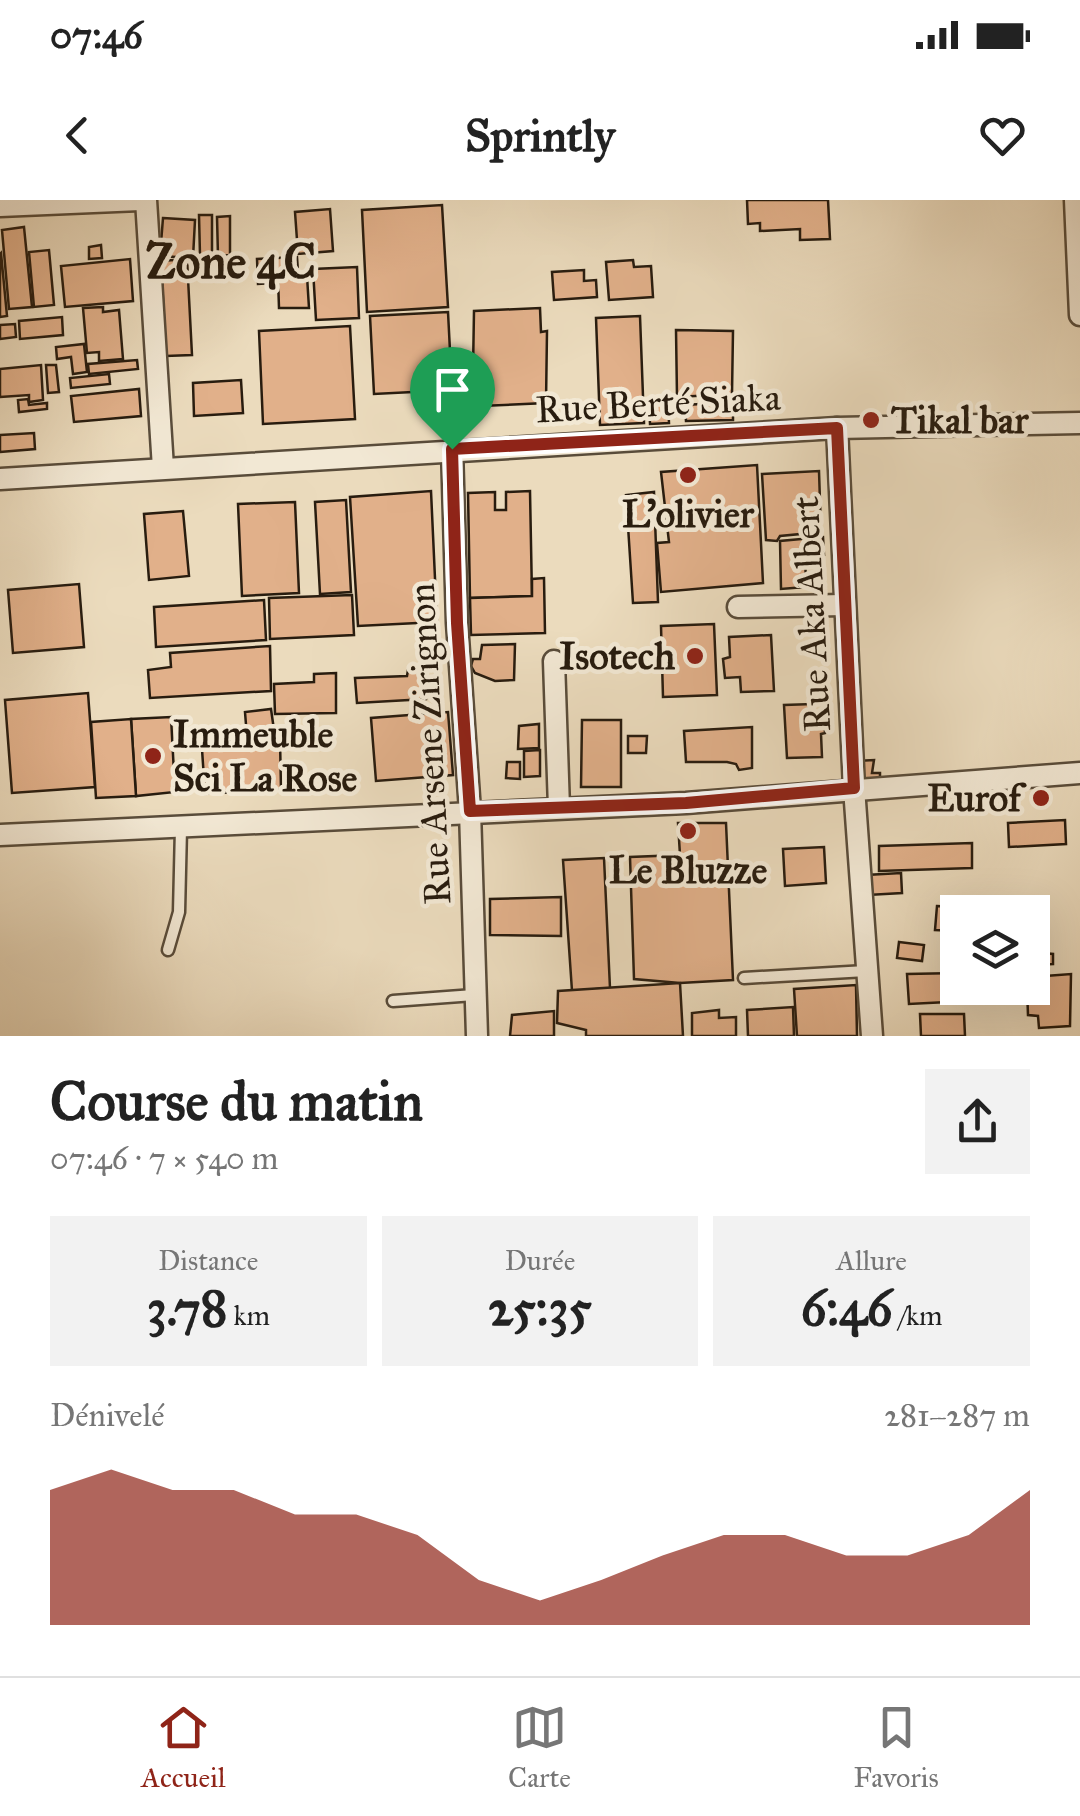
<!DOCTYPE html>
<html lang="fr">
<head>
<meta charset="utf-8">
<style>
	:root { --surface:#fff; --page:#f2f2f2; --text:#222; --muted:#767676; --line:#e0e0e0; --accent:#8f2418 }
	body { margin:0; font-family:"IM FELL Great Primer",serif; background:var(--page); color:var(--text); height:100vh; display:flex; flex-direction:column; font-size:38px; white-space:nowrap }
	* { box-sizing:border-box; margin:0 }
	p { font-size:32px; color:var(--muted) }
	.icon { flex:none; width:55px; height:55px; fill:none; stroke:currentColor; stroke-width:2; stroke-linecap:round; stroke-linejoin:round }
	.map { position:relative; height:836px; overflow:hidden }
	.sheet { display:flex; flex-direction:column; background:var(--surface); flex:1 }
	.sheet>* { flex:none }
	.controls { position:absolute; left:940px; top:695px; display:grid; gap:20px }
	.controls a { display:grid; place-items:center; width:110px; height:110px; border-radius:0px; background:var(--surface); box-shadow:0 10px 40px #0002; font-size:50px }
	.pin { position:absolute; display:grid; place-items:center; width:85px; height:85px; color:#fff; margin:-102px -42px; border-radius:50% 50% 50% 0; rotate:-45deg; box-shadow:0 0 10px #0007 }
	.pin .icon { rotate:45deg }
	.round { display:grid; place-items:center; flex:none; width:105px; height:105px; border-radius:0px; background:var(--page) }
	.headline { display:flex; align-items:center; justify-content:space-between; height:170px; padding:0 50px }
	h1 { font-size:55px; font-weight:700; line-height:75px }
	.figures { display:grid; grid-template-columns:repeat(3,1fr); gap:15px; height:170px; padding:10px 50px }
	.figures div { display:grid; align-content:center; border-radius:0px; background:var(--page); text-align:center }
	.figures b { font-size:50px; font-weight:700 }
	.figures small { font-size:28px; font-weight:400 }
	.figures p { font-size:28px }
	.chart { height:280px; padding:20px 50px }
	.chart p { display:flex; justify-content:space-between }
	.chart svg { width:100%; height:180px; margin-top:10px; fill:var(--accent); opacity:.7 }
	.status { display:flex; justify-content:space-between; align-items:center; height:70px; padding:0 50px; background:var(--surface); direction:ltr }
	.status svg { height:28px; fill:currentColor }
	header { display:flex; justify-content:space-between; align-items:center; height:130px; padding:0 50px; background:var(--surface); font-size:45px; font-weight:700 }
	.dock { display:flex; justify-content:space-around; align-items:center; height:140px; border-top:2px solid var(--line); background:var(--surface); font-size:28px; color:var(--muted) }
	.dock a { display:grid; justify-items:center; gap:5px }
	.dock .current { color:var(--accent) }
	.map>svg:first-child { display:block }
	.building { fill:#e1b08a; stroke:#281c0f; stroke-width:2.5 }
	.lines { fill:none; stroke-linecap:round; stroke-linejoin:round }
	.service-casing { stroke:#594c3a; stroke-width:15 }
	.minor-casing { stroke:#594c3a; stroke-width:25 }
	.service { stroke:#f2e8d4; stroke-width:10 }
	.minor { stroke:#f2e8d4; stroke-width:20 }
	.route-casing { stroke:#fff; stroke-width:20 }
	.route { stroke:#8f2418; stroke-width:12 }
	.poi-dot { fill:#8f2418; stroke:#f2e8d4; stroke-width:4 }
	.labels { text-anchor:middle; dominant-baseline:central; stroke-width:9; stroke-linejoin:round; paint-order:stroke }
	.street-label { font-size:38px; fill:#281c0f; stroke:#f2e8d4 }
	.poi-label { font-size:38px; font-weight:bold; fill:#281c0f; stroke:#f2e8d4; text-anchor:start }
	.district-label { font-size:48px; font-weight:bold; fill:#281c0f; stroke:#f2e8d4 }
</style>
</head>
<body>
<div class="status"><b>07:46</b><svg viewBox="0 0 49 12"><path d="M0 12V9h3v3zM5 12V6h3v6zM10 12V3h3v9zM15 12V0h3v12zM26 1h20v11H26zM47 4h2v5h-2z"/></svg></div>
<header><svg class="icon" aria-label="back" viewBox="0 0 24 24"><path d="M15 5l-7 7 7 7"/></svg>Sprintly<svg class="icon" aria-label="heart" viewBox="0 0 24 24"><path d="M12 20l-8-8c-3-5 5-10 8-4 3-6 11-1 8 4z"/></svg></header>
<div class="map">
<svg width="1080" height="836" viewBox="0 0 1080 836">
	<rect width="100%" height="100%" fill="#ebdbbd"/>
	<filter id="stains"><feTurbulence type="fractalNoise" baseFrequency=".002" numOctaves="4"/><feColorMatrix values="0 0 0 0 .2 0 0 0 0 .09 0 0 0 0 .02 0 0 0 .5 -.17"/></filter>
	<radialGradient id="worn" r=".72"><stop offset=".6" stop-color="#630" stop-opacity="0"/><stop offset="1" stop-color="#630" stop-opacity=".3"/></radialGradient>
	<g class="building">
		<polygon points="747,0 828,0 830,39 800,40 800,29 760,31 760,23 748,24"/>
		<polygon points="442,5 448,107 367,112 362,10"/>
		<polygon points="330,9 333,51 298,54 295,12"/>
		<polygon points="199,15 212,15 212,55 200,55"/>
		<polygon points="230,16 230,55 218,56 217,17"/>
		<polygon points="163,18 195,20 193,58 160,56"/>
		<polygon points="24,27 32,107 9,109 2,30"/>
		<polygon points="101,45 102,58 89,59 89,47"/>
		<polygon points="49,50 54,105 34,107 29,52"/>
		<polygon points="1,53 7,116 0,117 0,54"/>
		<polygon points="297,57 298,72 272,74 273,83 258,84 257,59"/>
		<polygon points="130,59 133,101 65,107 61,66"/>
		<polygon points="187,59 192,155 166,156 161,61"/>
		<polygon points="633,60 634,67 651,66 653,97 609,100 606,62"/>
		<polygon points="357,67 359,118 316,120 313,69"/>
		<polygon points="584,70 584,81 596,80 597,97 554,100 552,72"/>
		<polygon points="307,76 309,108 279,108 278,78"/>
		<polygon points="103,107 103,112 119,110 123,159 99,161 99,152 87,153 83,108"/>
		<polygon points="540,108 541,132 547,131 546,203 481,206 479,169 473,170 474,111"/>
		<polygon points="448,112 452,190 374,194 370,116"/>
		<polygon points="640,116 644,223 600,225 596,118"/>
		<polygon points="62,117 63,135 20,139 19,121"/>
		<polygon points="15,124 16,137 0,139 0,125"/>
		<polygon points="350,126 355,219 263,224 259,131"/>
		<polygon points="676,130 733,131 732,194 677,197"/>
		<polygon points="84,144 87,172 73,174 71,157 57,159 56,147"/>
		<polygon points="137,160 138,169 89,174 88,164"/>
		<polygon points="41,165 43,200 29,202 29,195 0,197 0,169"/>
		<polygon points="46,165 56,165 59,192 48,193"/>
		<polygon points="109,174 110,184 71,188 70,178"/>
		<polygon points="241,180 243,213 194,216 193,183"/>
		<polygon points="139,189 141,216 74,222 71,196"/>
		<polygon points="28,199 29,205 47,203 47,209 19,212 18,200"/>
		<polygon points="668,200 669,223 650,224 649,201"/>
		<polygon points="733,202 733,220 686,221 685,205"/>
		<polygon points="34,233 35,249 0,252 0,235"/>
		<polygon points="757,265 763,383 661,392 657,343 669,342 661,272"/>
		<polygon points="819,271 821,332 780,336 777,341 766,340 762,274"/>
		<polygon points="431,291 437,422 358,426 350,297"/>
		<polygon points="530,291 532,396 470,398 468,293 495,292 495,310 506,310 506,292"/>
		<polygon points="654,292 658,402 633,403 626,295"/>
		<polygon points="346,300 351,392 320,394 315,302"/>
		<polygon points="295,302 299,393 242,396 238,304"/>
		<polygon points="183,311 189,376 149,380 144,314"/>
		<polygon points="823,337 824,355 806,357 805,387 781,389 780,341"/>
		<polygon points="544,378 545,433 471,435 470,398 532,396 532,379"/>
		<polygon points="79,384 84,447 13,453 8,390"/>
		<polygon points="352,395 354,435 270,439 269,398"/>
		<polygon points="264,400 266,440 156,447 154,407"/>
		<polygon points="714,424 717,495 663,497 661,426"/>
		<polygon points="771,435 774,491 741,492 740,477 725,478 723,459 730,457 729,437"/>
		<polygon points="515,444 514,480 495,481 475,473 471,466 473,459 480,459 482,445"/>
		<polygon points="270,446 271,491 150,498 148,470 171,467 170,453"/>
		<polygon points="425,469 426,499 357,503 355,478 407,476 408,470"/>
		<polygon points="336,473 336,513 275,514 274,484 314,482 314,474"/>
		<polygon points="88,493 95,587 12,593 5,500"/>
		<polygon points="813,504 814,522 824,522 825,533 821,534 822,557 787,558 784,505"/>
		<polygon points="271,509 274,530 262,538 247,537 245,512"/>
		<polygon points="448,512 453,575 376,581 371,518"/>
		<polygon points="171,517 175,592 136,596 131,519"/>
		<polygon points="131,519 136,596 96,598 91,522"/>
		<polygon points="582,520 621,520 621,587 581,587"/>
		<polygon points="539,524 539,548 518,549 519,526"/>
		<polygon points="752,527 752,568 739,570 736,564 727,562 686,562 684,531"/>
		<polygon points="628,536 647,536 646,553 628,553"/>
		<polygon points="220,539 234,540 235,547 267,547 267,540 280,539 281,589 205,594 202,549 220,549"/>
		<polygon points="540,550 540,576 524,577 524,551"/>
		<polygon points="874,560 872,573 880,573 880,582 859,584 856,561"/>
		<polygon points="507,562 520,562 520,579 506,578"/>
		<polygon points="1065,620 1066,644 1009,647 1008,623"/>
		<polygon points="678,623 726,623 733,780 680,783 634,779 630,657 680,655"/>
		<polygon points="972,643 972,668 879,671 879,646"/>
		<polygon points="824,647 826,683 785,686 783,649"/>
		<polygon points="604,658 610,788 572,791 563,660"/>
		<polygon points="901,673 902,693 868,695 866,675"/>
		<polygon points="561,697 561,736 490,735 490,699"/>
		<polygon points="1024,702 1040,703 1042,753 1053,754 1053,764 1032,765 1032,712 1024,712"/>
		<polygon points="937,706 969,708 968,712 958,712 958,731 935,730"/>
		<polygon points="899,742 924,745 922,761 897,758"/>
		<polygon points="958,773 958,788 966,788 967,801 909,804 907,774"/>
		<polygon points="1071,774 1070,826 1039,828 1038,816 1028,815 1027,788 1032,788 1032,777"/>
		<polygon points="680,783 683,836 586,836 586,830 557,823 558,791"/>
		<polygon points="856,785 857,836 797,836 794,789"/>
		<polygon points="793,807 794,836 748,836 747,810"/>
		<polygon points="719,810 719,818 736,817 736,836 692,836 692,813"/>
		<polygon points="554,811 554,836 510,836 512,815"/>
		<polygon points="920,814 964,814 965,836 921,836"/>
	</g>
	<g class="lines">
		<g class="service-casing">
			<g id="service">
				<polyline points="168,750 179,712 181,628"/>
				<polyline points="744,778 866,771"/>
				<polyline points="393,801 474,795"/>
			</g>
		</g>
		<g class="minor-casing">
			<g id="minor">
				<polyline points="146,0 163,268"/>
				<polyline points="1075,0 1080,115"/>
				<polyline points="0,6 140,0"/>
				<polyline points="837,228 854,588 872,836"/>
				<polyline points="452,249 457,423 470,611 477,836"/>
				<polyline points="0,279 837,228 1080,223"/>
				<polyline points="738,407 844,405"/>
				<polyline points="554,461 559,608"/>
				<polyline points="0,635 686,603 1080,573"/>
			</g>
		</g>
		<use href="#service" class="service"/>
		<use href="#minor" class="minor"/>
	</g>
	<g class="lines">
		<g class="route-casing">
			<polygon id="route" points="837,228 854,588 686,603 470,611 457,423 452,249"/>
		</g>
		<use href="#route" class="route"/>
	</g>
	<g class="poi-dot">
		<circle cx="871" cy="220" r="10"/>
		<circle cx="688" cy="275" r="10"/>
		<circle cx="695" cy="456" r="10"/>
		<circle cx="153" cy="556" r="10"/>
		<circle cx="1041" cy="598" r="10"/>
		<circle cx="688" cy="631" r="10"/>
	</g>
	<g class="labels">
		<g class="street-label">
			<text transform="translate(658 203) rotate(-3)">Rue Berté Siaka</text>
			<text transform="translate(811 414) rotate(-93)">Rue Aka Albert</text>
			<text transform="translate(429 544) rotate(-93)">Rue Arsene Zirignon</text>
		</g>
		<g class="poi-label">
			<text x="891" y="220">Tikal bar</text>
			<text x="688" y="314" text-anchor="middle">L’olivier</text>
			<text x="675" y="456" text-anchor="end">Isotech</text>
			<text x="173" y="534">Immeuble<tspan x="173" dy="44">Sci La Rose</tspan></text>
			<text x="1021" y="598" text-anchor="end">Eurof</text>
			<text x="688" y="670" text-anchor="middle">Le Bluzze</text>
		</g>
		<g class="district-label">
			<text x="231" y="61">Zone 4C</text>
		</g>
	</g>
	<rect width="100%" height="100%" filter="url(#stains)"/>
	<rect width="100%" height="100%" fill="url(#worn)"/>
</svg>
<div class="controls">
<a><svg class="icon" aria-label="layers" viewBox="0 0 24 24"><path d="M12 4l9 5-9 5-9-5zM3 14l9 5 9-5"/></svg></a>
</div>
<div class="pin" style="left:452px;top:249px;background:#1e9e55"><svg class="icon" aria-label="arrive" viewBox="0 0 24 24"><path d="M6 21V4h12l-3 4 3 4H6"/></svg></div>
</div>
<section class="sheet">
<div class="headline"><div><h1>Course du matin</h1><p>07:46 · 7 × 540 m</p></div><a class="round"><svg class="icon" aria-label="share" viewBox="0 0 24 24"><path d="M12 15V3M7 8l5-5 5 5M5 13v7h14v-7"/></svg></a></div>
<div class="figures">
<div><p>Distance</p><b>3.78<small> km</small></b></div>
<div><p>Durée</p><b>25:35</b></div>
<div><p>Allure</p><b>6:46<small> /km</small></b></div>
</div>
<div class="chart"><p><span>Dénivelé</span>281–287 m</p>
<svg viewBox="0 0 160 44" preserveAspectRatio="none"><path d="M0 44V11L10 6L20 11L30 11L40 17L50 17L60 22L70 33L80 38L90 33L100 27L110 22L120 22L130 27L140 27L150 22L160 11V44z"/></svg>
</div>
</section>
<nav class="dock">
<a class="current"><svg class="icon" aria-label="home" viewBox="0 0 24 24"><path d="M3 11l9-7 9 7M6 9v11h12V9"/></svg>Accueil</a>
<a><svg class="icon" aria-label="map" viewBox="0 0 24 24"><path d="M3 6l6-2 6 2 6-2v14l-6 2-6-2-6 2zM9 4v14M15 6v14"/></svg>Carte</a>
<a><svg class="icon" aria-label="saved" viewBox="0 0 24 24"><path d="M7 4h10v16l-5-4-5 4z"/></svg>Favoris</a>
</nav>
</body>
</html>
